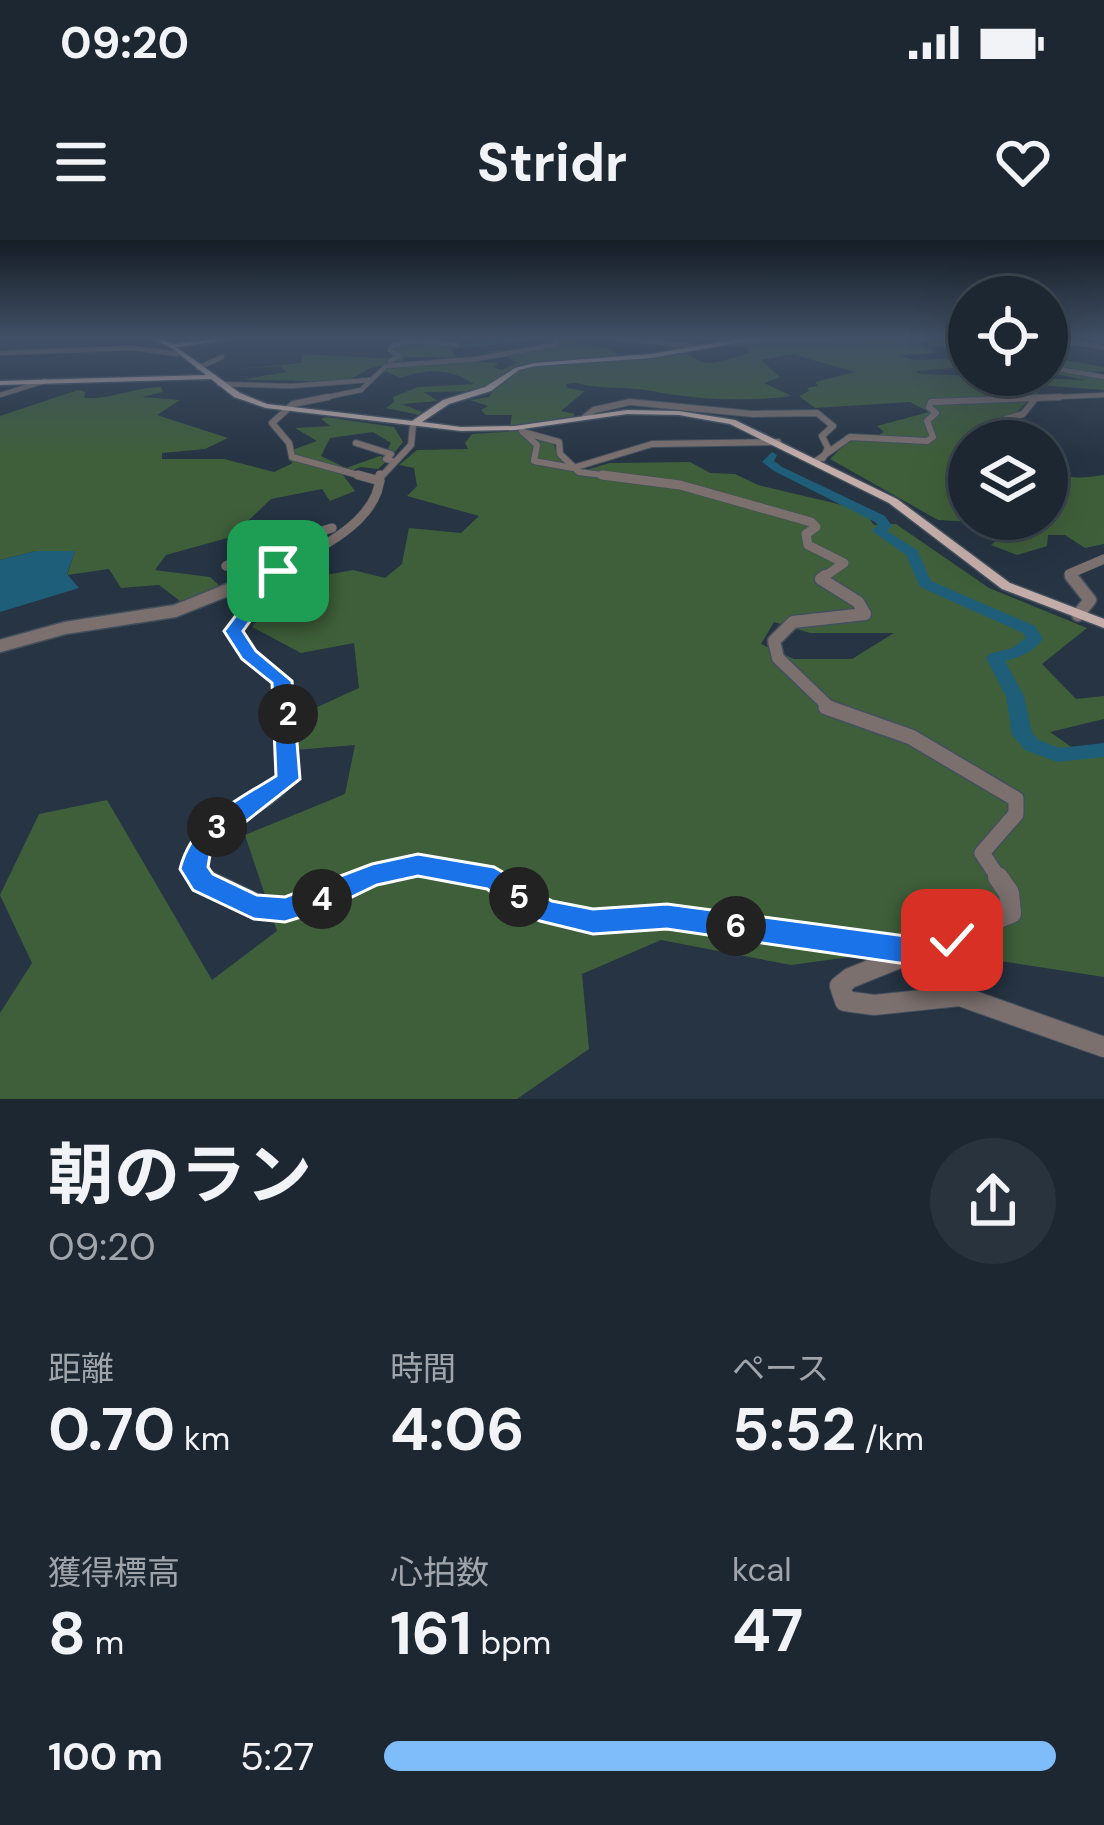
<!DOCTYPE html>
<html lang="ja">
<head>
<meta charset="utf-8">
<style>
	:root { --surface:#1c2732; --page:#29333e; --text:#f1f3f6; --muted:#a0a5ac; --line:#3a444d; --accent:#7ebdf9 }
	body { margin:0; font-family:"DM Sans","Noto Sans JP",sans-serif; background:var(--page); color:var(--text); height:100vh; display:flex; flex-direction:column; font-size:45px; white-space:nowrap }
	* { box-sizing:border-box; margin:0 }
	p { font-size:39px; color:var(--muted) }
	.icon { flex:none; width:66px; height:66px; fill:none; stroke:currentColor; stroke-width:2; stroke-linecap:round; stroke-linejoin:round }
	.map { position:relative; height:859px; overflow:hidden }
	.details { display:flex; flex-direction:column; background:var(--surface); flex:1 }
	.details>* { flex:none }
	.controls { position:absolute; left:948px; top:36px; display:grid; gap:24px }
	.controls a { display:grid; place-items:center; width:120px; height:120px; border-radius:50%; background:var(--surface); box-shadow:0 12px 48px #0002,0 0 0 3px var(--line); font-size:60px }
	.pin { position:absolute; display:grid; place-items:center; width:102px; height:102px; color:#fff; margin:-51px; border-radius:24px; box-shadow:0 6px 18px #0006 }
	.km { position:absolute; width:60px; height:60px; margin:-30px; border-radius:50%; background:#222; color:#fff; font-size:33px; line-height:60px; text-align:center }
	.round { display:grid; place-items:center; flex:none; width:126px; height:126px; border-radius:63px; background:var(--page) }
	.headline { display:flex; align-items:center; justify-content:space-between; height:204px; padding:0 48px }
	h1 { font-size:66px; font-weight:700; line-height:90px }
	.figures { display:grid; grid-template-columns:repeat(3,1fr); gap:18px; height:204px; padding:12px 48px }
	.figures div { display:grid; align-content:center }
	.figures b { font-size:60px; font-weight:700 }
	.figures small { font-size:33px; font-weight:400 }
	.figures p { font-size:33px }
	ul { padding:0 48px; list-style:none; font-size:39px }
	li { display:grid; grid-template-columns:192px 144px 1fr; align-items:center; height:90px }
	li i { height:30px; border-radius:15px; background:var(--accent) }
	.status { display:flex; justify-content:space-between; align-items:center; height:84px; padding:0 60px; background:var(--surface); direction:ltr }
	.status svg { height:33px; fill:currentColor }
	header { display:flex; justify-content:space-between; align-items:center; height:156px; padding:0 48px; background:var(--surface); font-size:54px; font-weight:700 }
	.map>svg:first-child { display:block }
	.green { fill:#3f5f3a; fill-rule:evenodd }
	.water { fill:#1f5e79 }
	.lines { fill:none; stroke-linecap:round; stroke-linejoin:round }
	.stream { stroke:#1f5e79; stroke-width:3 }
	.river { fill:#1f5e79; fill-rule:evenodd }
	.minor-far5-casing { stroke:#42505e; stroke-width:6 }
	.minor-far4-casing { stroke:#42505e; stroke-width:8 }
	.minor-far3-casing { stroke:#42505e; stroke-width:10 }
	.minor-far2-casing { stroke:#42505e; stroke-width:15 }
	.minor-far1-casing { stroke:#42505e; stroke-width:18 }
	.minor-casing { stroke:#42505e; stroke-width:22 }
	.major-casing { stroke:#42505e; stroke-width:3 }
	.highway-casing { stroke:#42505e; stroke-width:4 }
	.minor-far5 { stroke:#7c706e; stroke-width:4.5 }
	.minor-far4 { stroke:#7c706e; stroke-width:6 }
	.minor-far3 { stroke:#7c706e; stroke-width:9 }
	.minor-far2 { stroke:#7c706e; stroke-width:12 }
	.minor-far1 { stroke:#7c706e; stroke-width:15 }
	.minor { stroke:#7c706e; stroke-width:20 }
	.major { fill:#c4ada9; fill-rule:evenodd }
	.highway { fill:#e1c5c0; fill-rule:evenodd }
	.route { fill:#1a73e8; stroke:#fff; stroke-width:3 }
</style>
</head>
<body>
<div class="status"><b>09:20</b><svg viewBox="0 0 49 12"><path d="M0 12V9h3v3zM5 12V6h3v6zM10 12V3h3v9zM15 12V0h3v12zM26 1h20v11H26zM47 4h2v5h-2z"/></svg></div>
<header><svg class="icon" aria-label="menu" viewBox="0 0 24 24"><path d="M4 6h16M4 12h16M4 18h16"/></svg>Stridr<svg class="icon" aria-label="heart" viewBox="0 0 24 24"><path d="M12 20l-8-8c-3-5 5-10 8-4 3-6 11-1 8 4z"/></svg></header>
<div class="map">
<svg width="1104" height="859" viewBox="0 0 1104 859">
	<rect width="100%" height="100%" fill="#263443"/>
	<g class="green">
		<path d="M561 98 638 102 576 99 577 105 608 108 620 116 612 120 656 118 682 110C709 132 715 121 750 113L745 107 725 104 754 100 940 98 969 104V111L913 100 936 113 898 115 915 120 969 118V127L915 131 921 134 1085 140 1047 132V117L1104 127V131L1079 132 1104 138V150L1039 145 1035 148 1040 158 1029 159 1014 176 996 179 990 187 1015 194 1023 191 1031 196 1029 201H969V279H1047V221C1058 242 1083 238 1104 235V304L1085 308 1065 295H1048L1047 306 1017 315 991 305 1001 296 974 282 938 280 830 219 851 198 872 199 884 192 877 186 929 172 910 162 815 168 799 156 809 151 807 148 818 146 815 142 855 132 792 114 761 120 780 137 764 143 792 156C746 162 698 160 652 151 626 146 602 150 576 143L566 144 567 148 585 151 561 171 575 174 572 177 510 186 512 175H486L481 170 488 166 470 160 489 157 493 151 424 152 438 161 402 164 424 173 419 175 386 168 394 162 393 157 418 147 474 144C449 127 426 129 400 138L383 130 385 126C368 126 364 133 351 139 343 142 257 141 245 139L286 132 280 126 235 129 301 123 302 114 397 119 393 107 413 101 450 106 456 118 406 117 390 129 460 120 498 123 494 127 502 130 517 123 504 114 485 112 556 105Z"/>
		<path d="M161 147 163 152 142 157 180 160 157 175 228 198 205 209 162 213V219H224L274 232 293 223 288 219 292 210 317 201 295 188 330 186 321 179 326 177 394 187 403 202 395 212 387 210 391 203 373 192 330 198 321 216 346 228 380 216 389 219 378 229 360 227 343 235 355 251 330 261 322 249 271 259 231 297 166 315 155 330 210 337 222 348 180 361 159 345 121 348 109 329 67 335 75 311H36L0 320V176L78 150 85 152 84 158C116 159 129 148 161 147Z"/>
		<path d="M516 191 552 199 559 219 582 231 610 223 690 222 710 233 735 234 758 245 863 270 874 285 896 284 989 348 1087 388 1042 424 1076 459 1104 456V479L1050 492 1084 516 1104 511V737L916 708 791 725 661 700 582 734 589 809 517 859H0V773L32 723 0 655 39 574 107 560 212 740 277 691 245 595 345 554 355 505 295 510 300 475 359 448 354 403 301 413 252 387 270 365 311 367 328 353 293 341 353 330 385 338 402 324 409 288 461 293 479 276 407 256 417 246 414 228 399 225 417 210 468 209 465 203 472 194ZM774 382 810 393H894L852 419H794L761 404Z"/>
	</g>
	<polygon class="water" points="36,311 75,311 67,334 79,348 0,372 0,320"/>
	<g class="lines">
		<g class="stream">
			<polyline points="400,98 450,107"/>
			<polyline points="460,106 541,98"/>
		</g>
		<path class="river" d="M772 212 777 215 774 221 782 227 885 276 892 286 887 291 917 310 931 341 1035 386 1043 399C1033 412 1021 417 1005 421L1024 456 1032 493 1039 500 1059 508 1104 503V517L1057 522 1025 510 1012 495 1006 456 986 418 989 414 1012 408 1026 398 1023 393 920 347 906 315 872 291 878 285 875 282 774 231 762 222Z"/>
		<g class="minor-far5-casing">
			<g id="minor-far5">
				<polyline points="617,98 691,106"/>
				<polyline points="956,98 969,104"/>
				<polyline points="1047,99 1104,107"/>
				<polyline points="417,100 457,105"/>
				<polyline points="186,104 215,98"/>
				<polyline points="0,113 132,108 177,114"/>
				<polyline points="390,121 399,116 390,110 392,106 422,98"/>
				<polyline points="1047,127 1104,137"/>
				<polyline points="198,128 222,117"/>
				<polyline points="219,144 292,146 370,140"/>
				<polyline points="0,155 45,141"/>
				<polyline points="313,160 361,150 386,126 476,119 554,105 558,98"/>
				<polyline points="986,160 1104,155"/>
			</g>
		</g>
		<g class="minor-far4-casing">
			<g id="minor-far4">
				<polyline points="328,157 293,164 272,183 289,203 292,217 369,238"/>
				<polyline points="585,177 594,170 630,162 753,174 817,173 833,186 822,196 828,208 823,218"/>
				<polyline points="1006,179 1023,174 1035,159"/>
				<polyline points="522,191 537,205 534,221 573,228 652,204 778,202"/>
				<polyline points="523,192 559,202 560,214 579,232 626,238"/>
				<polyline points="356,203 391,214 386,219 392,221"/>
				<polyline points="816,221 850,197 927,201 933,197 927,181 936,173 929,167 931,162 1060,157"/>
				<polyline points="380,238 411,205 413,184"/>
			</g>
		</g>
		<g class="minor-far3-casing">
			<g id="minor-far3">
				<polyline points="358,235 380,241"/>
				<polyline points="602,235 680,245 811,282 816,287 806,294 808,305 844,323 821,339"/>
				<polyline points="226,326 258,310 332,288"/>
				<polyline points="274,327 276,339"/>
				<path d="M256 339C297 319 380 288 380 235"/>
				<polyline points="1073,339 1069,334 1104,319"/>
			</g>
		</g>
		<g class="minor-far2-casing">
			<g id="minor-far2">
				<polyline points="276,336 233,391 249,415 282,441 288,470"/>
				<polyline points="825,336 821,339 858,362 865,374 793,382 774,401 778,418 832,470"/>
				<polyline points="1071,336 1090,360 1078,375"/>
				<polyline points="0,406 65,388 175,371 262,336"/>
			</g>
		</g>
		<g class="minor-far1-casing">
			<g id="minor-far1">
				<polyline points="826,467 911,497 1016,559 1016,574 982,613 1000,640"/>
				<path d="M202 640 194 629C203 574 262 576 289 535L288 467"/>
				<polyline points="361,640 417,625 496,640"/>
			</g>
		</g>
		<g class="minor-casing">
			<g id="minor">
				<polyline points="200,637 269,670 317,661 367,637"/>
				<polyline points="485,637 550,673 593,682 667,677 912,711"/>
				<polyline points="998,637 1009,653 1011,673 850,738 840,746 845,761 874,765 960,756 1104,807"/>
			</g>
		</g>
		<g class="major-casing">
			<polygon id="major" points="743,98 905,98 743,102 651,118 536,126 519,130 491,151 449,164 422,182 461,187 515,186 627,170 679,171 735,180 897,259 1010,343 1104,379 1104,388 1002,349 889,263 730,184 679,175 627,174 515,190 461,191 266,168 234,157 211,139 0,145 0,141 206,135 170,107 172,104 240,153 267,164 412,181 443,160 485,147 515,128 534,123 651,114"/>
		</g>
		<g class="highway-casing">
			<polygon id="highway" points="151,98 159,98 173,104 236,98 172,108"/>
		</g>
		<use href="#minor-far5" class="minor-far5"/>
		<use href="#minor-far4" class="minor-far4"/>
		<use href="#minor-far3" class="minor-far3"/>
		<use href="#minor-far2" class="minor-far2"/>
		<use href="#minor-far1" class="minor-far1"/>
		<use href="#minor" class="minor"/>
		<use href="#major" class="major"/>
		<use href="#highway" class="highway"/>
	</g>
	<linearGradient id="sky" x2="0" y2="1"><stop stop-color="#151d25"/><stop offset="0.45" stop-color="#415066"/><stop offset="1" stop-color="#415066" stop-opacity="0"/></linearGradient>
	<rect width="1104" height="218" fill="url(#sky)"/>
	<path class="route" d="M272 328 286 331 243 391 256 411 292 441 300 539 211 609 208 627 213 634 257 655 285 657 372 624 418 614 494 627 552 661 593 669 667 664 913 697 952 686 963 690 967 700 963 709 913 725 667 689 593 694 540 681 515 670 487 649 418 636 377 645 327 669 285 682 254 679 193 650 180 629C192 580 236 561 276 536L272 443 242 419 224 391Z"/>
</svg>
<div class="controls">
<a><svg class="icon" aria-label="locate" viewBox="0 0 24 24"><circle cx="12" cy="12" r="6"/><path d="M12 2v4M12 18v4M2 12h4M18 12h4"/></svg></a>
<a><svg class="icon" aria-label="layers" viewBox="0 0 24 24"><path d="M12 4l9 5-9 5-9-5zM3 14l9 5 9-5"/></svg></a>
</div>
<div class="pin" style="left:278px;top:331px;background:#1e9e55"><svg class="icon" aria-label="arrive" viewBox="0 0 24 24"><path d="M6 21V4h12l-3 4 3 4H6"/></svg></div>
<div class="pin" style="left:952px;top:700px;background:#d93025"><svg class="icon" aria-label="check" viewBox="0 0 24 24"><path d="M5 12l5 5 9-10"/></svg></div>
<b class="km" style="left:288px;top:474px">2</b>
<b class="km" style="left:217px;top:587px">3</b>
<b class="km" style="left:322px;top:659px">4</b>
<b class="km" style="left:519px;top:657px">5</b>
<b class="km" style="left:736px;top:686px">6</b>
</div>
<section class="details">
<div class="headline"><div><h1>朝のラン</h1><p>09:20</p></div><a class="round"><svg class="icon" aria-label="share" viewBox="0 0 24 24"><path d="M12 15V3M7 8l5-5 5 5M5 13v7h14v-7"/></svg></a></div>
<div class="figures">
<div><p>距離</p><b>0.70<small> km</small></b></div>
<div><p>時間</p><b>4:06</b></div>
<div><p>ペース</p><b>5:52<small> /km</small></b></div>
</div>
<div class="figures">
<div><p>獲得標高</p><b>8<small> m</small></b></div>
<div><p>心拍数</p><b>161<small> bpm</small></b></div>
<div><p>kcal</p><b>47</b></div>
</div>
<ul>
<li><b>100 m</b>5:27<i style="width:100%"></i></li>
</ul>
</section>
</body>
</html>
